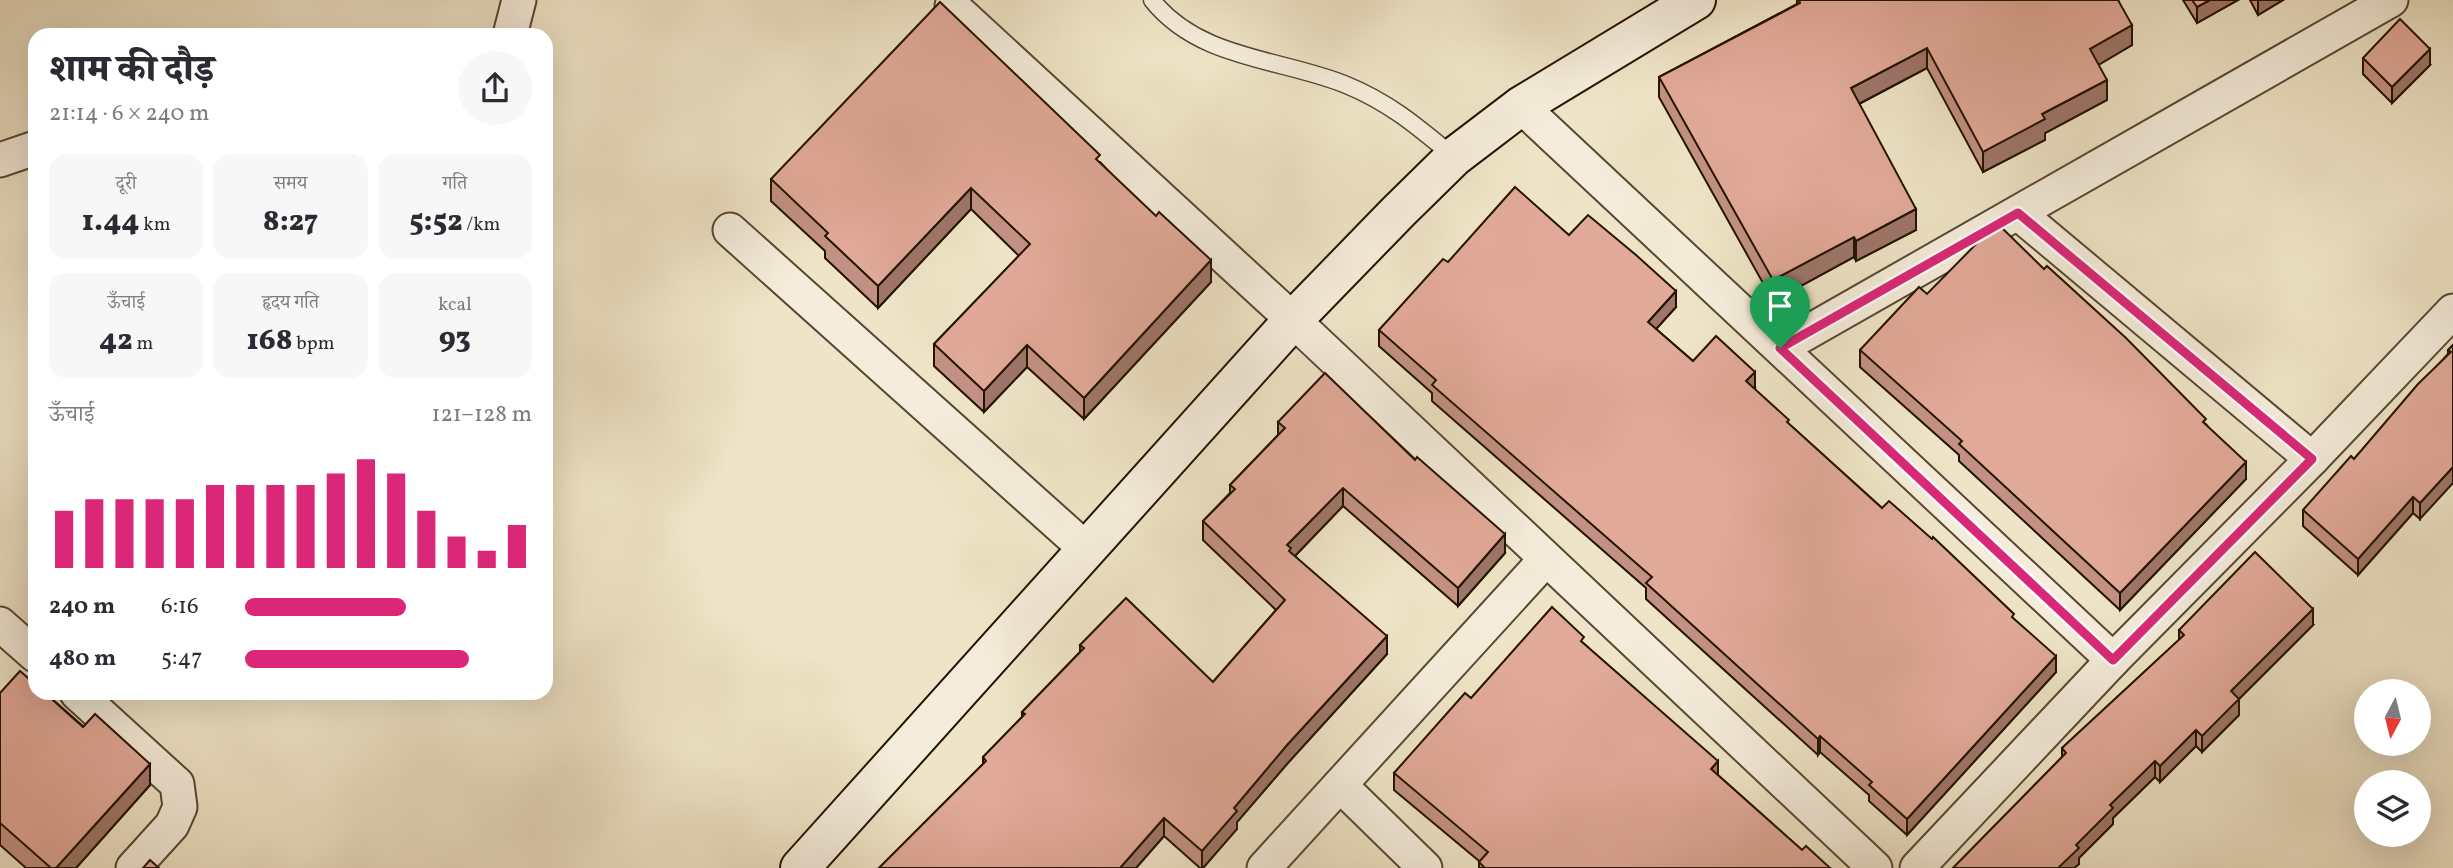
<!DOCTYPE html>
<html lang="hi">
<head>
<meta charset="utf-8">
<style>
	:root { --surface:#fff; --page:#f7f7f7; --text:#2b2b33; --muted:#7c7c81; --accent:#db2777 }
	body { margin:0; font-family:Vollkorn,"Noto Serif Devanagari",serif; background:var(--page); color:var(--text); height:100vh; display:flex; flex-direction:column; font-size:26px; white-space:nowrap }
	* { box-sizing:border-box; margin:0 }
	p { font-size:23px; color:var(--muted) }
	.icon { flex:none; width:38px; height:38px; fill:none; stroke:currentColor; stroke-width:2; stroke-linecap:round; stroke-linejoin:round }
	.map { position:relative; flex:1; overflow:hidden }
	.sheet { position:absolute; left:28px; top:28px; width:525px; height:672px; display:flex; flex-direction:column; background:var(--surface); border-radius:21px; box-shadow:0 7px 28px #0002 }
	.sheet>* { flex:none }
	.needle { width:46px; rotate:187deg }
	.fabs { position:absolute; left:2354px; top:679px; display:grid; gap:14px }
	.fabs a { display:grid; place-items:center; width:77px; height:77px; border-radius:50%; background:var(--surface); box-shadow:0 7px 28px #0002; font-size:35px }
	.pin { position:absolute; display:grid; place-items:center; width:60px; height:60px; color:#fff; margin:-72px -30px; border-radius:50% 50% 50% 0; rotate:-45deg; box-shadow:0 0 7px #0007 }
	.pin .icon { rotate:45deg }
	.round { display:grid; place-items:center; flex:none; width:74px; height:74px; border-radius:37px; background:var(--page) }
	.headline { display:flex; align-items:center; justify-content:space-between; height:119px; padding:0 21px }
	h1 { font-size:38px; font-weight:800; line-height:52px }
	.figures { display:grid; grid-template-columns:repeat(3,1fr); gap:10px; height:119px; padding:7px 21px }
	.figures div { display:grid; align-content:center; border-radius:18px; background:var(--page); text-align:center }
	.figures b { font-size:30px; font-weight:800 }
	.figures small { font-size:19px; font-weight:400 }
	.figures p { font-size:19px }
	.chart { height:196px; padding:14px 21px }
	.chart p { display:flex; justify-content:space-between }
	.chart svg { width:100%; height:126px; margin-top:7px; stroke:var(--accent); stroke-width:6 }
	ul { padding:0 21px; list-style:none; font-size:23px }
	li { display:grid; grid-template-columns:112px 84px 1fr; align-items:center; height:52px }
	li i { height:18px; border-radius:9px; background:var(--accent) }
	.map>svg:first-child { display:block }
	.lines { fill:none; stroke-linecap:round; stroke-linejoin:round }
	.lane-casing { stroke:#574732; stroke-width:19 }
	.street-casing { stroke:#574732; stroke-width:37 }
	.secondary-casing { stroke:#241301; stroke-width:42 }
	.lane { stroke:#f5eddb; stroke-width:16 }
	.street { stroke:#f5eddb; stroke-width:33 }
	.secondary { stroke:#f5eddb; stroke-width:38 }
	.wall { fill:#c29183; stroke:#241301; stroke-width:2 }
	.shaded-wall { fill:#9e766a; stroke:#241301; stroke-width:2 }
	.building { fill:#e1a998; stroke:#241301; stroke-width:2 }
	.route-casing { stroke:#fff; stroke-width:14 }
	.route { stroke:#db2777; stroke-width:9 }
</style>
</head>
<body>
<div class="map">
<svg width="2453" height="868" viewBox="0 0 2453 868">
	<rect width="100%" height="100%" fill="#efe4c7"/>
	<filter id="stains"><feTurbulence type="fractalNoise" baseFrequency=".00286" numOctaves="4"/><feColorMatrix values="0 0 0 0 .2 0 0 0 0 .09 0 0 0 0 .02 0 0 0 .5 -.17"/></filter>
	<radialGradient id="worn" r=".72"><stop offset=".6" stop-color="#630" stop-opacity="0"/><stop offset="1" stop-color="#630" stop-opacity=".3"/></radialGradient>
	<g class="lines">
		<g class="lane-casing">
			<path id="lane" d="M1152 0C1199 59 1278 58 1344 84 1389 102 1418 127 1454 157"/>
		</g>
		<g class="street-casing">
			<g id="street">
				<polyline points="952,6 1293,320 1875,868"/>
				<polyline points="510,35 519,0"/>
				<polyline points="1521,106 2113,660"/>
				<polyline points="0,160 35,148"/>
				<polyline points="2018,213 2312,459"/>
				<polyline points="730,230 1087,550"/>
				<polyline points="1780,348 2391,0"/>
				<polyline points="0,624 35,655"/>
				<polyline points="77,693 177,784 180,807 172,825 133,868"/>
				<polyline points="1340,785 1425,868"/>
				<polyline points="1264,868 1546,559"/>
				<polyline points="1917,868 2113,660 2312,459 2453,311"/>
			</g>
		</g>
		<g class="secondary-casing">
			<polyline id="secondary" points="800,868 1293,320 1398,212 1454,157 1521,106 1696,0"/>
		</g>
		<use href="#lane" class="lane"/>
		<use href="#street" class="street"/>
		<use href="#secondary" class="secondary"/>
	</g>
	<g class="wall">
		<polygon points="1797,0 2118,0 2132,45 2098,65 2107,100 2045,133 2045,140 1983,172 1927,68 1859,104 1916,230 1856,261 1854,257 1773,301 1659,97 1659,77 1797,4"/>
		<polygon points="2183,0 2238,0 2197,23"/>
		<polygon points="2250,0 2283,0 2258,15"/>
		<polygon points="2363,58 2430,65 2392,103 2363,74"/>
		<polygon points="1100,162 1211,282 1084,419 1027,367 984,412 934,366 934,344 1019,256 971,209 878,308 825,258 825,251 771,201 771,179"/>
		<polygon points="1569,235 1676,307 1656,329 1693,361 1755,388 1754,389 1789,424 1882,508 2014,619 2056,672 1907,835 1869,801 1869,795 1820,752 1818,755 1646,599 1646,588 1432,401 1432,393 1379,346 1379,330 1448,262"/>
		<polygon points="1927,294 2206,424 2246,479 2120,610 1959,461 1959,455 1860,367 1860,350"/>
		<polygon points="2453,345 2420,519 2413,513 2358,575 2303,526 2303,510 2354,459 2448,354 2448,350"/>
		<polygon points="1278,422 1505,553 1458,606 1343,506 1295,556 1387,654 1287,764 1237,822 1237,829 1203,868 1200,868 1164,836 1136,868 879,868 983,764 983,757 1022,717 1022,712 1080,652 1080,645 1213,682 1276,610 1203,540 1203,521 1230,493 1230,485 1278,435"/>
		<polygon points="2313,625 2239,699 2239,715 2202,752 2196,746 2160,782 2155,777 2113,818 2113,824 2079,858 2079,864 2074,868 1953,868 2062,757 2062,748 2179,640 2179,630"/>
		<polygon points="1584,644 1718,775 1802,850 1830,868 1479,868 1479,861 1394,790 1394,773 1471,698"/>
		<polygon points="35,684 150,785 76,868 26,868 0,845 0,693"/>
	</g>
	<g class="shaded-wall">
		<polygon points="2210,0 2238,0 2197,23 2197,7"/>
		<polygon points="2258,0 2283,0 2258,15"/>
		<polygon points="2132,25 2132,45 2090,70 2090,49"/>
		<polygon points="1927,48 1927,68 1851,108 1851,88"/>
		<polygon points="2430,49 2430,65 2392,103 2392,87"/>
		<polygon points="2107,80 2107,100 2045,133 2045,140 1983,172 1983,152 2042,114"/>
		<polygon points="971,188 971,209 878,308 878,286"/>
		<polygon points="1916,209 1916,230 1856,261 1856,241"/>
		<polygon points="1854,237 1854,257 1773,301 1773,280"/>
		<polygon points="1211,260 1211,282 1084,419 1084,398"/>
		<polygon points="1676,291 1676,307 1648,338 1648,322"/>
		<polygon points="1027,345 1027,367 984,412 984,391"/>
		<polygon points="1755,372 1755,388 1746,397 1746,381"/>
		<polygon points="2246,462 2246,479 2120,610 2120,593"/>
		<polygon points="2453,467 2453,483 2420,519 2420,503"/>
		<polygon points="1343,488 1343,506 1291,560 1287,545"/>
		<polygon points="2413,497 2413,513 2358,575 2358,559"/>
		<polygon points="1505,534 1505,553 1458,606 1458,588"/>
		<polygon points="2313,609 2313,625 2239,699 2239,715 2202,752 2202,736 2231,691"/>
		<polygon points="1387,636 1387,654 1287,764 1237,822 1237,829 1203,868 1202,868 1202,851 1234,808 1287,745"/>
		<polygon points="2056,656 2056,672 1907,835 1907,819"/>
		<polygon points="2196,730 2196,746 2160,782 2160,766"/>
		<polygon points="1820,736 1820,752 1818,755 1818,739"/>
		<polygon points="1718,761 1718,778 1711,769"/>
		<polygon points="2155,761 2155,777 2113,818 2113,824 2079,858 2079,864 2074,868 2058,868 2076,845 2110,805"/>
		<polygon points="150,764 150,785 76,868 56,868"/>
		<polygon points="1164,818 1164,836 1136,868 1120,868"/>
	</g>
	<g class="building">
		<polygon points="1799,0 2118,0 2132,25 2090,49 2107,80 2042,114 2045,119 1983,152 1927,48 1851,88 1916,209 1856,241 1854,237 1773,280 1659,77 1800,3"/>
		<polygon points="2192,0 2210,0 2197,7"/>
		<polygon points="940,2 1100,155 1096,159 1156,216 1159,212 1211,260 1084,398 1027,345 984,391 934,344 1030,244 971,188 878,286 825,236 828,233 771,179"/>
		<polygon points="2400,19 2430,49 2392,87 2363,58"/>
		<polygon points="1515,187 1569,235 1588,215 1636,255 1676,291 1648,322 1693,361 1716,336 1755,372 1746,381 1789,420 1787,422 1882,508 1889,501 1932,539 1933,537 2014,614 2012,617 2056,656 1907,819 1869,785 1872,782 1820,736 1818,739 1646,583 1652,577 1432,385 1436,380 1379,330 1443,259 1448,262"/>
		<polygon points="2001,227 2044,269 2047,266 2126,338 2206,419 2203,422 2246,462 2120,593 1959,444 1962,441 1860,350 1919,287 1927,294 1983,237"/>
		<polygon points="2453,345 2453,467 2420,503 2413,497 2358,559 2303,510 2351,456 2354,459 2418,384 2451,352 2448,350"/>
		<polygon points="1325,373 1415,460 1417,457 1505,534 1458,588 1343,488 1287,545 1291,548 1289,551 1387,636 1287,745 1234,808 1237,811 1202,851 1164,818 1120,868 879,868 986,761 983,757 1025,714 1022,712 1084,648 1080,645 1126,598 1213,682 1285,600 1203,521 1235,489 1230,485 1285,428 1278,422"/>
		<polygon points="2255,552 2313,609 2231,691 2239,699 2202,736 2196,730 2160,766 2155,761 2110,805 2113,808 2076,845 2079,848 2058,868 1953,868 2066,753 2062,748 2184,635 2179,630"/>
		<polygon points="1552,607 1584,637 1581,641 1718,761 1711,769 1802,850 1806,846 1830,868 1485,868 1479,862 1488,852 1394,773 1465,693 1471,698"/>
		<polygon points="20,671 35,684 35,693 45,693 83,727 95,714 150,764 56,868 51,868 0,823 0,693"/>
		<polygon points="150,860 159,868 143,868"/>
	</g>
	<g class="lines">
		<g class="route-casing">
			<polygon id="route" points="2018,213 2312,459 2113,660 1780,348"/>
		</g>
		<use href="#route" class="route"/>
	</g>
	<rect width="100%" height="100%" filter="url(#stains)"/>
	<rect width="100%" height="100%" fill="url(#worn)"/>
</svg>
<div class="fabs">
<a><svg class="needle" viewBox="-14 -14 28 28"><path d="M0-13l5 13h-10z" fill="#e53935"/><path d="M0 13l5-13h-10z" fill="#7c7c81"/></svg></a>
<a><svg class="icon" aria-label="layers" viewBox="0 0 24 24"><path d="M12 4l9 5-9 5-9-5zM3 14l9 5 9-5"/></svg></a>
</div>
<div class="pin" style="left:1780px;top:348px;background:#1e9e55"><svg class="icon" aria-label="arrive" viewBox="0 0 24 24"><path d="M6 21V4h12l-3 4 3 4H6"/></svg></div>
<section class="sheet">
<div class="headline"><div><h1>शाम की दौड़</h1><p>21:14 · 6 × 240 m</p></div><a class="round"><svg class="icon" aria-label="share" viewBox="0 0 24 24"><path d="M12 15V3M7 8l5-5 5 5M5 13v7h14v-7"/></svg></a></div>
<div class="figures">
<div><p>दूरी</p><b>1.44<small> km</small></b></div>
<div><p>समय</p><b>8:27</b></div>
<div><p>गति</p><b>5:52<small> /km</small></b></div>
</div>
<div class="figures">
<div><p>ऊँचाई</p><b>42<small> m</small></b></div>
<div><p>हृदय गति</p><b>168<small> bpm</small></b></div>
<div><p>kcal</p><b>93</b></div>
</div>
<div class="chart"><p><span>ऊँचाई</span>121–128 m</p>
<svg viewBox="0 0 160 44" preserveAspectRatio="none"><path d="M5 44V24M15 44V20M25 44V20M35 44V20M45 44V20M55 44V15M65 44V15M75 44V15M85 44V15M95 44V11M105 44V6M115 44V11M125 44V24M135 44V33M145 44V38M155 44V29"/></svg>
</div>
<ul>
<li><b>240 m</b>6:16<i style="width:56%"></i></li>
<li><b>480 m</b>5:47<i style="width:78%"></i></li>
</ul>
</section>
</div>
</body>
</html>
